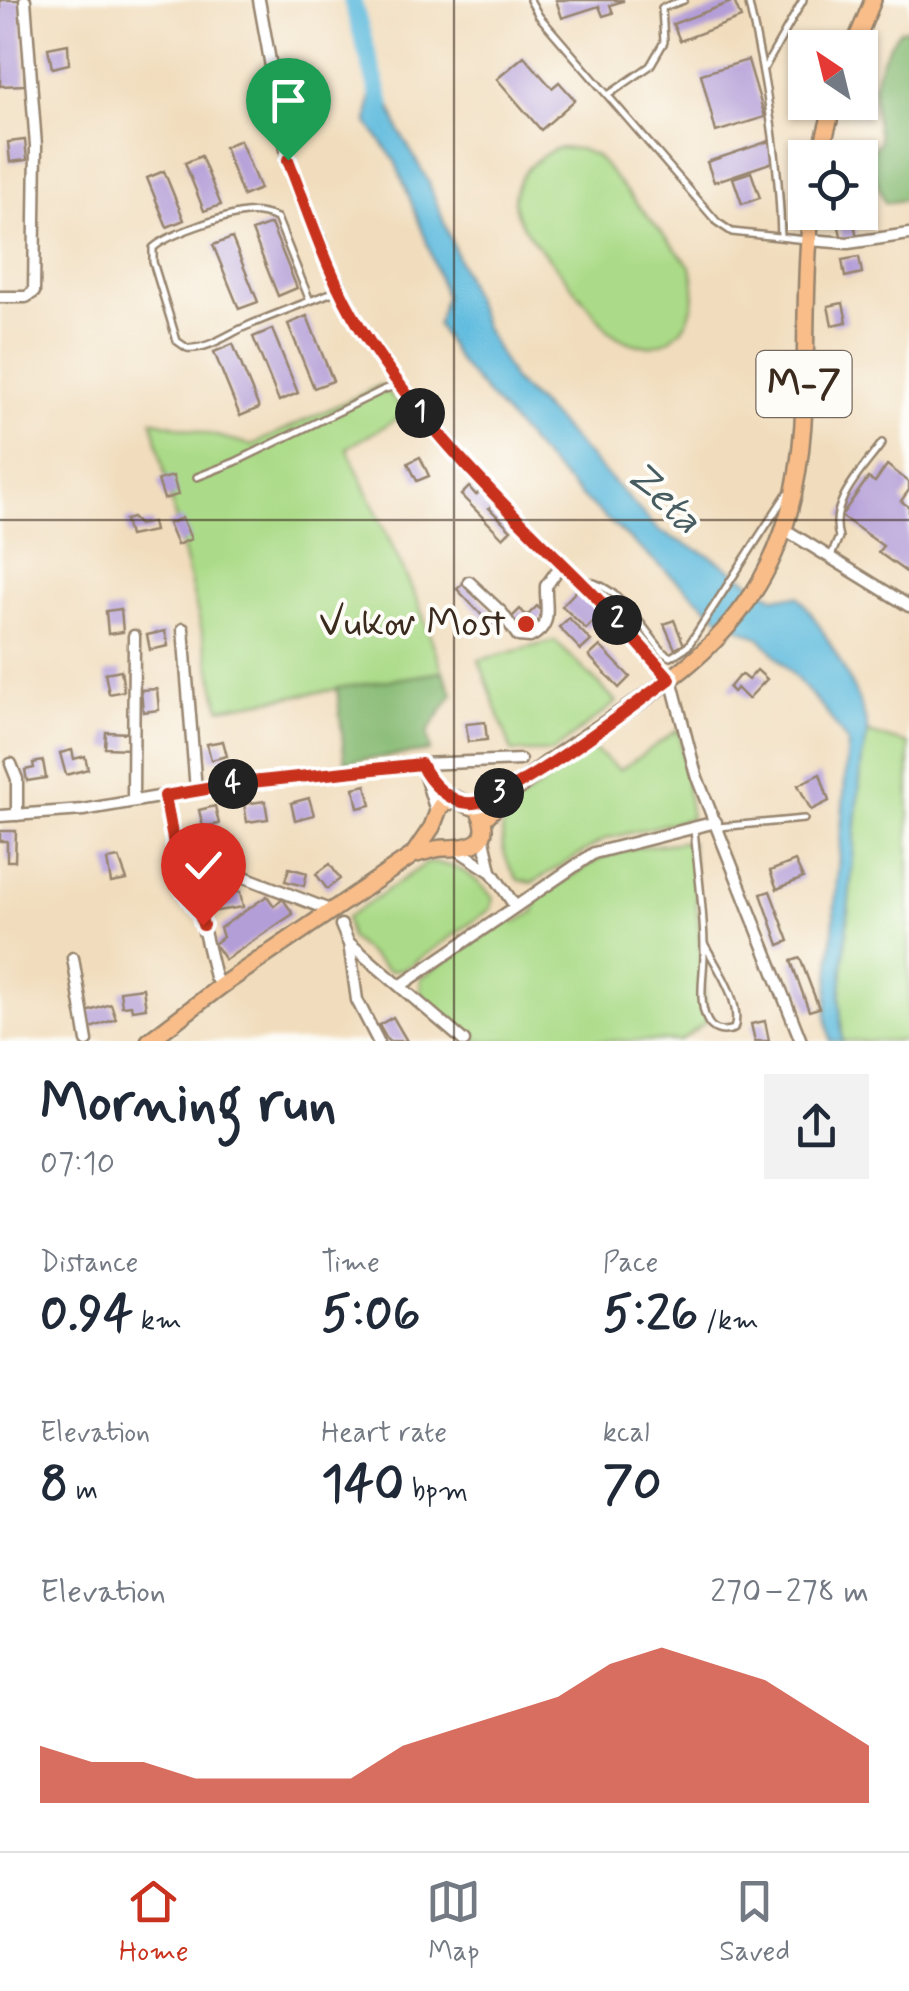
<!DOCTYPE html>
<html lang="en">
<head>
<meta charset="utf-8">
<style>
	:root { --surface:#fff; --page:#f2f2f3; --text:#1f2937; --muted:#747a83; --line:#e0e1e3; --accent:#c8321e }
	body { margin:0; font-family:Mynerve,sans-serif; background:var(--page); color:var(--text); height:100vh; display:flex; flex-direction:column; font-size:38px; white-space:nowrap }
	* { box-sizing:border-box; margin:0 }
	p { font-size:32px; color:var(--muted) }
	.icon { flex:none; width:55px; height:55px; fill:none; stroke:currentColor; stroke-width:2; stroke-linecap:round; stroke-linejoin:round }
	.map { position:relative; height:1041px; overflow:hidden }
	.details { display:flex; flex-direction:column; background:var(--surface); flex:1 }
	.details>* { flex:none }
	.needle { width:65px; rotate:325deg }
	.controls { position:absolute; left:788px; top:30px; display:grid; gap:20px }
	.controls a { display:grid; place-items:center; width:90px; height:90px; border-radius:0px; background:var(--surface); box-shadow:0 2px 8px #0004; font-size:50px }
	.pin { position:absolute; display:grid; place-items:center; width:85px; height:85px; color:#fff; margin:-102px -42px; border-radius:50% 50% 50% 0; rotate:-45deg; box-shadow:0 0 10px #0007 }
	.pin .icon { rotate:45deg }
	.km { position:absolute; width:50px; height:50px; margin:-25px; border-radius:50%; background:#222; color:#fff; font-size:28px; line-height:50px; text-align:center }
	.round { display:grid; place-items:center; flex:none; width:105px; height:105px; border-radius:0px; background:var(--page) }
	.head { display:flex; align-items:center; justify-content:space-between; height:170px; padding:0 40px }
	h1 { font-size:55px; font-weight:700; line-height:75px }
	.stats { display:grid; grid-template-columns:repeat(3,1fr); gap:15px; height:170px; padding:10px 40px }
	.stats div { display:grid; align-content:center }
	.stats b { font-size:50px; font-weight:700 }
	.stats small { font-size:28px; font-weight:400 }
	.stats p { font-size:28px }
	.chart { height:280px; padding:20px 40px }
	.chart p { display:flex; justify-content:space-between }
	.chart svg { width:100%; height:180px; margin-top:10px; fill:var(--accent); opacity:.7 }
	.tabs { display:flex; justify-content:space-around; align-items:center; height:140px; border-top:2px solid var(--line); background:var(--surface); font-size:28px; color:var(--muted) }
	.tabs a { display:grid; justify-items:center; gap:5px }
	.tabs .current { color:var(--accent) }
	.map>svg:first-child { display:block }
	.green { fill:#abdb88; stroke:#738253; stroke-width:2.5 }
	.forest { fill:#88bb74; stroke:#627249; stroke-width:2.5 }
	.water { fill:#60bcde; stroke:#4e737e; stroke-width:2.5 }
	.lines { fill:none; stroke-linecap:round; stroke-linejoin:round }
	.river { stroke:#60bcde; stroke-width:18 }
	.building { fill:#b49ed8 }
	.service-casing { stroke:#96846e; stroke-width:10 }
	.minor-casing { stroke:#96846e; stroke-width:15 }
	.primary-casing { stroke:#96846e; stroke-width:20 }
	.service { stroke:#fff; stroke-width:5 }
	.minor { stroke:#fff; stroke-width:10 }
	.primary { stroke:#f8bd89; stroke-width:15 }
	.route-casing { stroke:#fff; stroke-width:20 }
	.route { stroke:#c8321e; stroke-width:12 }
	.grid { fill:none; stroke:#3b2a1e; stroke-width:2.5; stroke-opacity:0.55 }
	.poi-dot { fill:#c8321e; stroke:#fdfcf7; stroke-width:4 }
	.labels { text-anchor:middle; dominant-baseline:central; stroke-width:8; stroke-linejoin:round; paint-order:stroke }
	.shield { fill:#fdfcf7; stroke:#75695f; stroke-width:2.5 }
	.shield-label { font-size:38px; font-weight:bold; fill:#3b2a1e }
	.poi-label { font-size:40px; fill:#3b2a1e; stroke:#fdfcf7; text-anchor:end }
	.water-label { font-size:42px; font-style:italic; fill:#485d61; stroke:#fdfcf7 }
</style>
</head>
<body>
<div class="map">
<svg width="909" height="1041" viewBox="0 0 909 1041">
	<rect width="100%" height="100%" fill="#fdfcf7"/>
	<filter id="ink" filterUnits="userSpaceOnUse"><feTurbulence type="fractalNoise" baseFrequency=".01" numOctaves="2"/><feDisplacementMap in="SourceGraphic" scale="20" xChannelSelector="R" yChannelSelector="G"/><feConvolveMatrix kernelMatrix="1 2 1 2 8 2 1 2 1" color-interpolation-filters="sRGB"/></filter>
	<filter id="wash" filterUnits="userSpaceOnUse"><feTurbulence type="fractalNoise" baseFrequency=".0048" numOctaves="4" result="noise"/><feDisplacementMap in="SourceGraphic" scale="40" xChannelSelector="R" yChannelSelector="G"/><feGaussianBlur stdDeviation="2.25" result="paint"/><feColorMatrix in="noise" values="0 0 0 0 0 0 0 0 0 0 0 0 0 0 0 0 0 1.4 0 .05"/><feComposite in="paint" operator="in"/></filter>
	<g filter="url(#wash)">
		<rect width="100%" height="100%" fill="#f1ddbd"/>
		<g class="green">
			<path d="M558 148 579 149 596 156 691 267C707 325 660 370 609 331 591 309 572 286 554 264 543 251 528 237 520 221 502 189 529 160 558 148Z"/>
			<polygon points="381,385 407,413 347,448 418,602 443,672 220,708 152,420 252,445"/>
			<polygon points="555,641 617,702 552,752 512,752 479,660"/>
			<path d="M679 729 691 818 605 839 532 883 518 880C501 856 500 841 504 812L593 749 620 770Z"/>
			<polygon points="868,733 909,744 909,1041 842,1041 840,1002 862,758"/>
			<polygon points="691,841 707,1021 680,1041 475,1041 420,994 421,978 502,922 516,922 534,912 537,899 600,858 633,848"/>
			<path d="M427 863C457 863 474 875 493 898L491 909 406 968 389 971 350 938 346 918Z"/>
		</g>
		<g class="forest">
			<path d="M909 29V199L885 203 867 156 880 141C869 93 870 70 900 30Z"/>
			<polygon points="443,672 453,694 427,733 430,751 345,762 337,688"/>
		</g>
		<path class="water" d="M382 85 400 132 428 181 485 328 514 381 551 416 659 531 712 557 773 597 798 596C819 620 863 698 867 728 868 738 864 749 862 759L840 1002 842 1041H830L826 1017 848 743 824 709 760 638 721 619 586 501 546 461 460 363 437 325 445 296 425 237 395 161 368 123 371 92Z"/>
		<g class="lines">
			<polyline class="river" points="352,0 382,105"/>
		</g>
		<g id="blocks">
			<g class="building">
				<polygon points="0,0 21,0 25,85 0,86"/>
				<polygon points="556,0 623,0 623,1 610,5 613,13 603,16 599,6 562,18"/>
				<polygon points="734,1 741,18 680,41 673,24"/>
				<polygon points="68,44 69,64 52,68 48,48"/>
				<polygon points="524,56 552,88 559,82 575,100 541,130 497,79"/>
				<polygon points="748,60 765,117 716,132 701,74"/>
				<polygon points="25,140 27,160 10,162 8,142"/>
				<polygon points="240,140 260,189 243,196 224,147"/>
				<polygon points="769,141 776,161 714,182 707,162"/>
				<polygon points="201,156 221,205 204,211 185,163"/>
				<polygon points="164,171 184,220 167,227 147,178"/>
				<polygon points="751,172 760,198 742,204 733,178"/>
				<polygon points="852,215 857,237 842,240 837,218"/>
				<polygon points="271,224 297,288 278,296 252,231"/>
				<polygon points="232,238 258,302 239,309 213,245"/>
				<polygon points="859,257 862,273 845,277 842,260"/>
				<polygon points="843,303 847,322 832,325 828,306"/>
				<polygon points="307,316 333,381 314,388 288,324"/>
				<polygon points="272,329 298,393 279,401 253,337"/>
				<polygon points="233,344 259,408 240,416 214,352"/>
				<polygon points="420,457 429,476 417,481 408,463"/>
				<polygon points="887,465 909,482 909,490 901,501 909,507 909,574 878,552 883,546 841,516 868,478 875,482"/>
				<polygon points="173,476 178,495 164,499 158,480"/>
				<polygon points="469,487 476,495 484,488 496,501 489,508 511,530 503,538 461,495"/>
				<polygon points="132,518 139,525 152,522 154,531 129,536 125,520"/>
				<polygon points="182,518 191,539 177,545 168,524"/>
				<polygon points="465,582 503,623 496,630 457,589"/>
				<polygon points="578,589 602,613 586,629 562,606"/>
				<polygon points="537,606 544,614 528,634 511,618 520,609 527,616"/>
				<polygon points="121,609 123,632 108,634 106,611"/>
				<polygon points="569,618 591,641 581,650 559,627"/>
				<polygon points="674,620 684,645 675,649 664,624"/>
				<polygon points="165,631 168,646 150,650 147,635"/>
				<polygon points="600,646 630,677 619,688 589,656"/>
				<polygon points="121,670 124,691 109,694 105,673"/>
				<polygon points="757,670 767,679 748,699 737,688 733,692 729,688 738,677 742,675 748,680"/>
				<polygon points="157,689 159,710 143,712 141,690"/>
				<polygon points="485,722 487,740 468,742 466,724"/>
				<polygon points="106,732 130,733 130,749 105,748"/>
				<polygon points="223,741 227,756 211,760 207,744"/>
				<polygon points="72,750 74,759 85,756 88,769 66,775 60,753"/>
				<polygon points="43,761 46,778 27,781 25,770 34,768 33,763"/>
				<polygon points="820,774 829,801 811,810 798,785"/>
				<polygon points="366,785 371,805 358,808 354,788"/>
				<polygon points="309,798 314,815 295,820 291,803"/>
				<polygon points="265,801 268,819 247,822 244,804"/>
				<polygon points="215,806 219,824 203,827 199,810"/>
				<polygon points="0,831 16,831 15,861 7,861 7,841 0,841"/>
				<polygon points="232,844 234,858 220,860 225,894 240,892 243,907 210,912 200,849"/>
				<polygon points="119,858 127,880 111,883 107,860"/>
				<polygon points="795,861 803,878 777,889 770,871"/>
				<polygon points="330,864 340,879 327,889 316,874"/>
				<polygon points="289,868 307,873 304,886 285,881"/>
				<polygon points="770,891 789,941 779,945 761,894"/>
				<polygon points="267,896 274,906 283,899 293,914 225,960 214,944 223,937 220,928"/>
				<polygon points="800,958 819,1008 809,1011 791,961"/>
				<polygon points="143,988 146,1008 132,1010 131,1005 122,1006 120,991"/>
				<polygon points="111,1004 116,1019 91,1028 86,1012"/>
				<polygon points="393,1017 407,1041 388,1041 379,1025"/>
				<polygon points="765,1021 769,1041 755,1041 751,1024"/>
			</g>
		</g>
	</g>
	<g filter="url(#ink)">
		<use href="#blocks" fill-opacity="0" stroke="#96846e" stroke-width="2.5"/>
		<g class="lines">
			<g class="service-casing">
				<g id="service">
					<polyline points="530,0 539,16 717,222 732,232 806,240"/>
					<path d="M748 0C766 78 779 156 781 236"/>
					<polyline points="765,67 803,0"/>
					<polyline points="608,95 650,66 664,42 662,8 684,0"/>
					<path d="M310 301 277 218C267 214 257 211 245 213 224 216 168 234 153 248V262L177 341 187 348C208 350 228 334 247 326 277 313 308 302 338 290"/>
					<polyline points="197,477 235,462 385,389 400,385"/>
					<path d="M831 556 839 537C828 502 863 470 882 443"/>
					<path d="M584 581C619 584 642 628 664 653L671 657 688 646 786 495"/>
					<polyline points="718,827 804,819"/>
					<path d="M694 828C697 868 704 908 704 948 705 969 697 1000 707 1020 712 1031 723 1033 734 1029 743 1004 717 967 705 945"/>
				</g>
			</g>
			<g class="minor-casing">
				<g id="minor">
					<polyline points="259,0 288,161 331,267 359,326 416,408 472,473 581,581 671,679 696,775 801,1041"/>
					<polyline points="809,240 848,243 909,234"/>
					<polyline points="0,297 26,297 34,292 36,146 25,0"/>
					<polyline points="784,529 909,606"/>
					<path d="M469 582 502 613 518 636 530 637C554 625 545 608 546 586L562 564"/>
					<polyline points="183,629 196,790"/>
					<polyline points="11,764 17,779 17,815"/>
					<polyline points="421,764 520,760"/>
					<polyline points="165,796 182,888 200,915 215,977 221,986"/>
					<polyline points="133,801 134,636"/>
					<polyline points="0,816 83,810 228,785 421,764 436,811"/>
					<polyline points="483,835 491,871 515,906"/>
					<polyline points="458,850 490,871"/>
					<polyline points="242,876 332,911"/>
					<polyline points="341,925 348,942 464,1041"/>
					<polyline points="349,943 357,1000 378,1041"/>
					<polyline points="73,958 87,1041"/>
					<polyline points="400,986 594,853 716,822"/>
				</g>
			</g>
			<g class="primary-casing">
				<g id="primary">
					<polyline points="853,48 873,0"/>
					<polyline points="819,158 834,102"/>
					<path d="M483 820C540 758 618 722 683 669 841 542 793 388 811 212"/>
					<path d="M149 1041 221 986 413 855 432 827 440 806 455 799 478 809C495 842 473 848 446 848 436 847 423 853 413 855"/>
				</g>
			</g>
			<use href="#service" class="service"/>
			<use href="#minor" class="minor"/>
			<use href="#primary" class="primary"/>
		</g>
	</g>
	<g class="lines" filter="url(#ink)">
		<g class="route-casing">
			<path id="route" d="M203 925 200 914 182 888 165 796 242 783 421 764C429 782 451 805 473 803 511 800 633 705 670 679 641 647 613 613 582 583 502 504 422 426 361 329 329 278 310 216 288 160"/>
		</g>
		<use href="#route" class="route"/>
	</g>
	<path class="grid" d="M454 0V1041M0 520H909"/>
	<circle class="poi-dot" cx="526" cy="624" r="10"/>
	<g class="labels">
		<rect class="shield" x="756.5" y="351" width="95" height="66" rx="8"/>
		<g class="shield-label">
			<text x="804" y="384">M-7</text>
		</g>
		<g class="poi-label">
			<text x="506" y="624">Vukov Most</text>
		</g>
		<g class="water-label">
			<text transform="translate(663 498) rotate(43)">Zeta</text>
		</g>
	</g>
</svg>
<div class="controls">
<a><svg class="needle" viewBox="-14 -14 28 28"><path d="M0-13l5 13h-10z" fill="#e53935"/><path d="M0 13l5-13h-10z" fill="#747a83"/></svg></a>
<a><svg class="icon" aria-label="locate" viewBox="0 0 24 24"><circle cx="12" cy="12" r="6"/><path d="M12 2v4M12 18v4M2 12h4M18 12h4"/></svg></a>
</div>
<div class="pin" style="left:288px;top:160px;background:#1e9e55"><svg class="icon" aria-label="arrive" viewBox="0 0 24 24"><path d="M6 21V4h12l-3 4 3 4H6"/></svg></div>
<div class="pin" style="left:203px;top:925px;background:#d93025"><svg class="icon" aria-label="check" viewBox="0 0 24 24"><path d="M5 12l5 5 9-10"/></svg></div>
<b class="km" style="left:420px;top:413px">1</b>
<b class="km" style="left:617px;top:620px">2</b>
<b class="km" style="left:499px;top:793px">3</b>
<b class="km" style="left:233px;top:784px">4</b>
</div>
<section class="details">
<div class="head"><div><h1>Morning run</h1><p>07:10</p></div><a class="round"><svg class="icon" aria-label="share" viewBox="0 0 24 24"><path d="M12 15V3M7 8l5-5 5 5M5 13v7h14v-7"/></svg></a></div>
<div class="stats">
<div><p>Distance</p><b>0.94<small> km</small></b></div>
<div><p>Time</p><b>5:06</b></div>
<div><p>Pace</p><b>5:26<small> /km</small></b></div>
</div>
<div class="stats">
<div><p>Elevation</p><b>8<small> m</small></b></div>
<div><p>Heart rate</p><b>140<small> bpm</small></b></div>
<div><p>kcal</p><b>70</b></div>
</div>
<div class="chart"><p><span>Elevation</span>270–278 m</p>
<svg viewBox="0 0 160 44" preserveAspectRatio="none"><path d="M0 44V30L10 34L20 34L30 38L40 38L50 38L60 38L70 30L80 26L90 22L100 18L110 10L120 6L130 10L140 14L150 22L160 30V44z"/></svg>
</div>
</section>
<nav class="tabs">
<a class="current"><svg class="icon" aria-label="home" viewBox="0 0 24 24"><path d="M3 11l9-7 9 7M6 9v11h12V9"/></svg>Home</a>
<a><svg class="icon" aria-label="map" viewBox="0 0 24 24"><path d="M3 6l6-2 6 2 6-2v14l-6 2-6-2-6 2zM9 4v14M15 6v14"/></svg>Map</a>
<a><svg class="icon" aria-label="saved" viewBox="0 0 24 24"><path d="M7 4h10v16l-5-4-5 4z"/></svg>Saved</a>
</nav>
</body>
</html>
